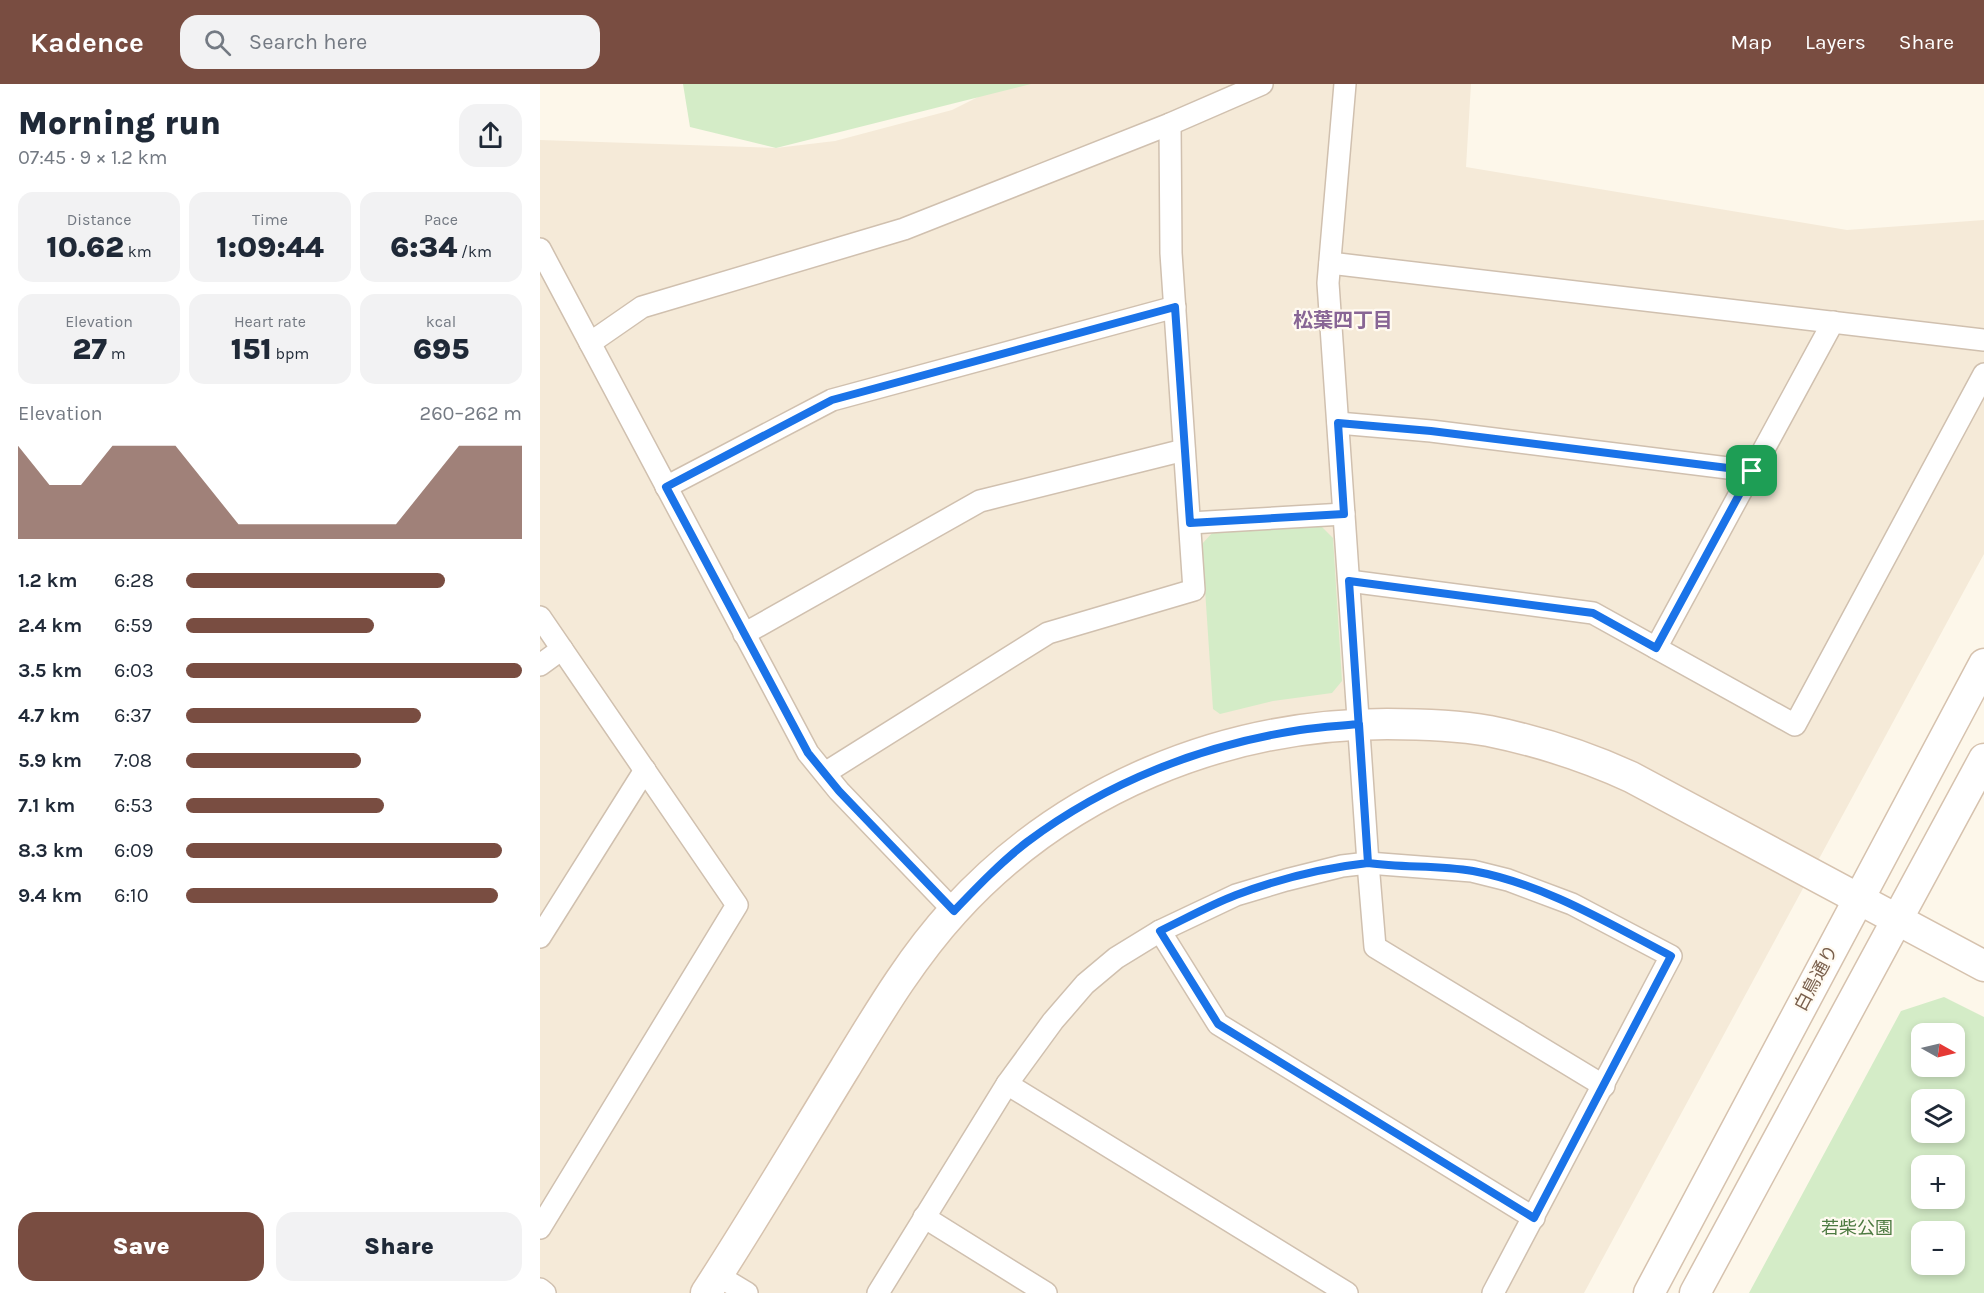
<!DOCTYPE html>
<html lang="en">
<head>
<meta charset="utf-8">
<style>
	:root { --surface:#fff; --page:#f2f2f3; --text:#1f2937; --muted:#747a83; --accent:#794d41 }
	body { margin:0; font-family:Karla,"Noto Sans JP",sans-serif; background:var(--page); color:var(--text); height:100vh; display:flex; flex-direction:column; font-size:22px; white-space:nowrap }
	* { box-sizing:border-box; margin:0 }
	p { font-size:20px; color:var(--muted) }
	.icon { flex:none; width:33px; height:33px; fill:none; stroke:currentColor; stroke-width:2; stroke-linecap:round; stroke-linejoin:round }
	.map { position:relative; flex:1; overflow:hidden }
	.details { display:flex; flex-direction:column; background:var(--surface); width:540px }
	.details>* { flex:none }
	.needle { width:39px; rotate:98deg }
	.tools { position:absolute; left:1371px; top:939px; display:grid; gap:12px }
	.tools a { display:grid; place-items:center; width:54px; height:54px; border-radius:12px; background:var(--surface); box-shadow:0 3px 9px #0003; font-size:30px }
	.pin { position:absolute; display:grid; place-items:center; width:51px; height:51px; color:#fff; margin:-26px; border-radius:12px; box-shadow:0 3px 9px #0006 }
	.round { display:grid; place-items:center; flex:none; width:63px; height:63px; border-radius:18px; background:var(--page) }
	.overview { display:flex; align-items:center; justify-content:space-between; height:102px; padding:0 18px }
	h1 { font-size:33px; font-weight:800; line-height:45px }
	.metrics { display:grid; grid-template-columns:repeat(3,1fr); gap:9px; height:102px; padding:6px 18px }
	.metrics div { display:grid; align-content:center; border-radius:15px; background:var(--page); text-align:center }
	.metrics b { font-size:30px; font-weight:800 }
	.metrics small { font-size:16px; font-weight:400 }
	.metrics p { font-size:16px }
	.chart { height:168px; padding:12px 18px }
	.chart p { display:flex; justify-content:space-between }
	.chart svg { width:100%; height:108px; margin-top:6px; fill:var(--accent); opacity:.7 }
	.button { display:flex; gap:12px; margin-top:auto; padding:12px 18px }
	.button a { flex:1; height:69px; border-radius:18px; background:var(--accent); color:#fff; font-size:24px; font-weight:800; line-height:69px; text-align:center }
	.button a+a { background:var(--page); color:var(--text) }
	ul { padding:0 18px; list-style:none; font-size:20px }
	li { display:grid; grid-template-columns:96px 72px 1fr; align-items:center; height:45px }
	li i { height:15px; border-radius:8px; background:var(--accent) }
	header { display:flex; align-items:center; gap:36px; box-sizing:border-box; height:84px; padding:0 30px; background:var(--accent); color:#fff }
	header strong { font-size:28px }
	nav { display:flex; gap:33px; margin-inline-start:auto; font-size:21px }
	.search { width:420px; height:54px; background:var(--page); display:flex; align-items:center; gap:15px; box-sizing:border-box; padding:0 21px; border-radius:18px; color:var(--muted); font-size:22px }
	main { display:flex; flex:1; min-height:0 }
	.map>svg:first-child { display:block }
	.residential { fill:#f5ead8 }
	.green { fill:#d4ecc7; fill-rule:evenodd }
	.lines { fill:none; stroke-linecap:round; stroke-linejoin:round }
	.street-casing { stroke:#d0c0af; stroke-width:24 }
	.secondary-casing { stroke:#d6c2ae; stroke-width:33 }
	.street { stroke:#fff; stroke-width:21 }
	.secondary { stroke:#fff; stroke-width:30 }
	.route-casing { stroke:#fff; stroke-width:12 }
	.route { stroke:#1a73e8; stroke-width:8 }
	.labels { text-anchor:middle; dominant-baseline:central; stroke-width:4.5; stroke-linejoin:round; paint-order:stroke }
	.street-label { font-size:18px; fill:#795f4c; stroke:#fffaf1 }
	.park-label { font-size:18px; fill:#4d7a41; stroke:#fffaf1 }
	.neighbourhood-label { font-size:20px; font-weight:bold; fill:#886595; stroke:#fffaf1 }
</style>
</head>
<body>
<header>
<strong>Kadence</strong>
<div class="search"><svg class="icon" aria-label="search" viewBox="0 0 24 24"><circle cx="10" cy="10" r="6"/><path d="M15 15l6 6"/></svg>Search here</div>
<nav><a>Map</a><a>Layers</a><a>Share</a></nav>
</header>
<main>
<section class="details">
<div class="overview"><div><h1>Morning run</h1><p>07:45 · 9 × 1.2 km</p></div><a class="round"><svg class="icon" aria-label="share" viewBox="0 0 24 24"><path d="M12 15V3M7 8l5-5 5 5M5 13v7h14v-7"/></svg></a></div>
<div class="metrics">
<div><p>Distance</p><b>10.62<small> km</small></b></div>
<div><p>Time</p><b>1:09:44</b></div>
<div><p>Pace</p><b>6:34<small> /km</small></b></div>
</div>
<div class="metrics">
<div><p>Elevation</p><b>27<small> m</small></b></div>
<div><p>Heart rate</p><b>151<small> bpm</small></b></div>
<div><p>kcal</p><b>695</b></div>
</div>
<div class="chart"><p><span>Elevation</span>260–262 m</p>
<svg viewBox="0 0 160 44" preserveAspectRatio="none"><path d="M0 44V6L10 22L20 22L30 6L40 6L50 6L60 22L70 38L80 38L90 38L100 38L110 38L120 38L130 22L140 6L150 6L160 6V44z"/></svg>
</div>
<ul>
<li><b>1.2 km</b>6:28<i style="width:77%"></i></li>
<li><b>2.4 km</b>6:59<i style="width:56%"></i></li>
<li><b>3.5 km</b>6:03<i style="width:100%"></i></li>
<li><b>4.7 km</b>6:37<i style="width:70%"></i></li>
<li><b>5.9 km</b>7:08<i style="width:52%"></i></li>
<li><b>7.1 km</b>6:53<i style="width:59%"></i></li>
<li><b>8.3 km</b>6:09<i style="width:94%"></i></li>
<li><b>9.4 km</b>6:10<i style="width:93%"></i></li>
</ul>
<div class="button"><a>Save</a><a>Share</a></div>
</section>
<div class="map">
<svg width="1444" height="1209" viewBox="0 0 1444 1209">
	<rect width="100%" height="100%" fill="#fdf7ea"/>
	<polygon class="residential" points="464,0 931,0 926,83 1307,146 1444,136 1444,470 1044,1209 0,1209 0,56 236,64 295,57 412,26"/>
	<g class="green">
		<polygon points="143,0 491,0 236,64 150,43"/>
		<polygon points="781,442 793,454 802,597 792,609 733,617 680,630 673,625 662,460 673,448"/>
		<path d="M1404 913 1444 933V1209H1209L1361 927ZM1382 950H1414V982H1382ZM1382 1016H1414V1048H1382ZM1382 1082H1414V1114H1382ZM1382 1148H1414V1180H1382Z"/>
	</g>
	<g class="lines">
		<g class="street-casing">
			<g id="street">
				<polyline points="805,0 788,199 828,779 835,863 1064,1002"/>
				<polyline points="0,165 268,669 299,707 414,827"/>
				<polyline points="790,179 1444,256"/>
				<polyline points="50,259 102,223 364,145 630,40 722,0"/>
				<polyline points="798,339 891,347 1212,387"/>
				<polyline points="126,403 292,316 635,223"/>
				<polyline points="650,439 804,430"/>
				<polyline points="809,497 1053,529 1255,641 1444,290"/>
				<polyline points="0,533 197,821 0,1144"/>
				<polyline points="204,550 440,417 644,366"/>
				<polyline points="1116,564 1293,238"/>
				<polyline points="0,581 22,565"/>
				<polyline points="285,689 508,549 654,506 631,169 630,40"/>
				<polyline points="620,847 678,940 994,1134"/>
				<polyline points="0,853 105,686"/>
				<polyline points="467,1000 807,1209"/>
				<polyline points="384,1133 506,1209"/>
				<polyline points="177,1191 207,1209"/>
				<polyline points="0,1205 5,1209"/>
				<polyline points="338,1209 467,1000 513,937 545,900 576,874 620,847 696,811 746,796 802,782 828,779 932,787 968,796 1032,820 1131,872 953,1209"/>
			</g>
		</g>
		<g class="secondary-casing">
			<g id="secondary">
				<path d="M166 1209C214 1135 259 1059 305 984 338 930 371 874 414 827 525 705 684 640 847 640 881 640 915 641 949 647 998 657 1045 672 1091 693L1444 882"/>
				<polyline points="1109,1209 1444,580"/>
				<polyline points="1155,1209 1444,675"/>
			</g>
		</g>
		<use href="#street" class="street"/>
		<use href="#secondary" class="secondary"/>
	</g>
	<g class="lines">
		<g class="route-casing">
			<path id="route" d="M1212 387 891 347 798 339 804 430 650 439 635 223 292 316 126 403 268 669 299 707 414 827C437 803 461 778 487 758 567 698 662 661 760 646 779 643 799 642 819 640L828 779C783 784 738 795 696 811 670 821 645 835 620 847L678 940 994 1134 1131 872C1068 839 1004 800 933 787 898 781 862 784 828 779 822 685 816 591 809 497L1053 529 1116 564 1212 387"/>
		</g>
		<use href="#route" class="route"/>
	</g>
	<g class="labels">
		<g class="street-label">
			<text transform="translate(1276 894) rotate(-62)">白鳥通り</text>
		</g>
		<g class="park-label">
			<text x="1317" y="1144">若柴公園</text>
		</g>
		<g class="neighbourhood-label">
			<text x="803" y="236">松葉四丁目</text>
		</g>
	</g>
</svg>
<div class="tools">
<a><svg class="needle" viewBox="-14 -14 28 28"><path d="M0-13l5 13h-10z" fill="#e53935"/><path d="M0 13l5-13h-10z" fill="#747a83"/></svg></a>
<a><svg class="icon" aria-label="layers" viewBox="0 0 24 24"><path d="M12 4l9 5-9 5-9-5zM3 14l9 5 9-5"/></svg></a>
<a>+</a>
<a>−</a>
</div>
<div class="pin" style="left:1212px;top:387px;background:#1e9e55"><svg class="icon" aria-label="arrive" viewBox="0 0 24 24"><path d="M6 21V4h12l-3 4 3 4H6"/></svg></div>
</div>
</main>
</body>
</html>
